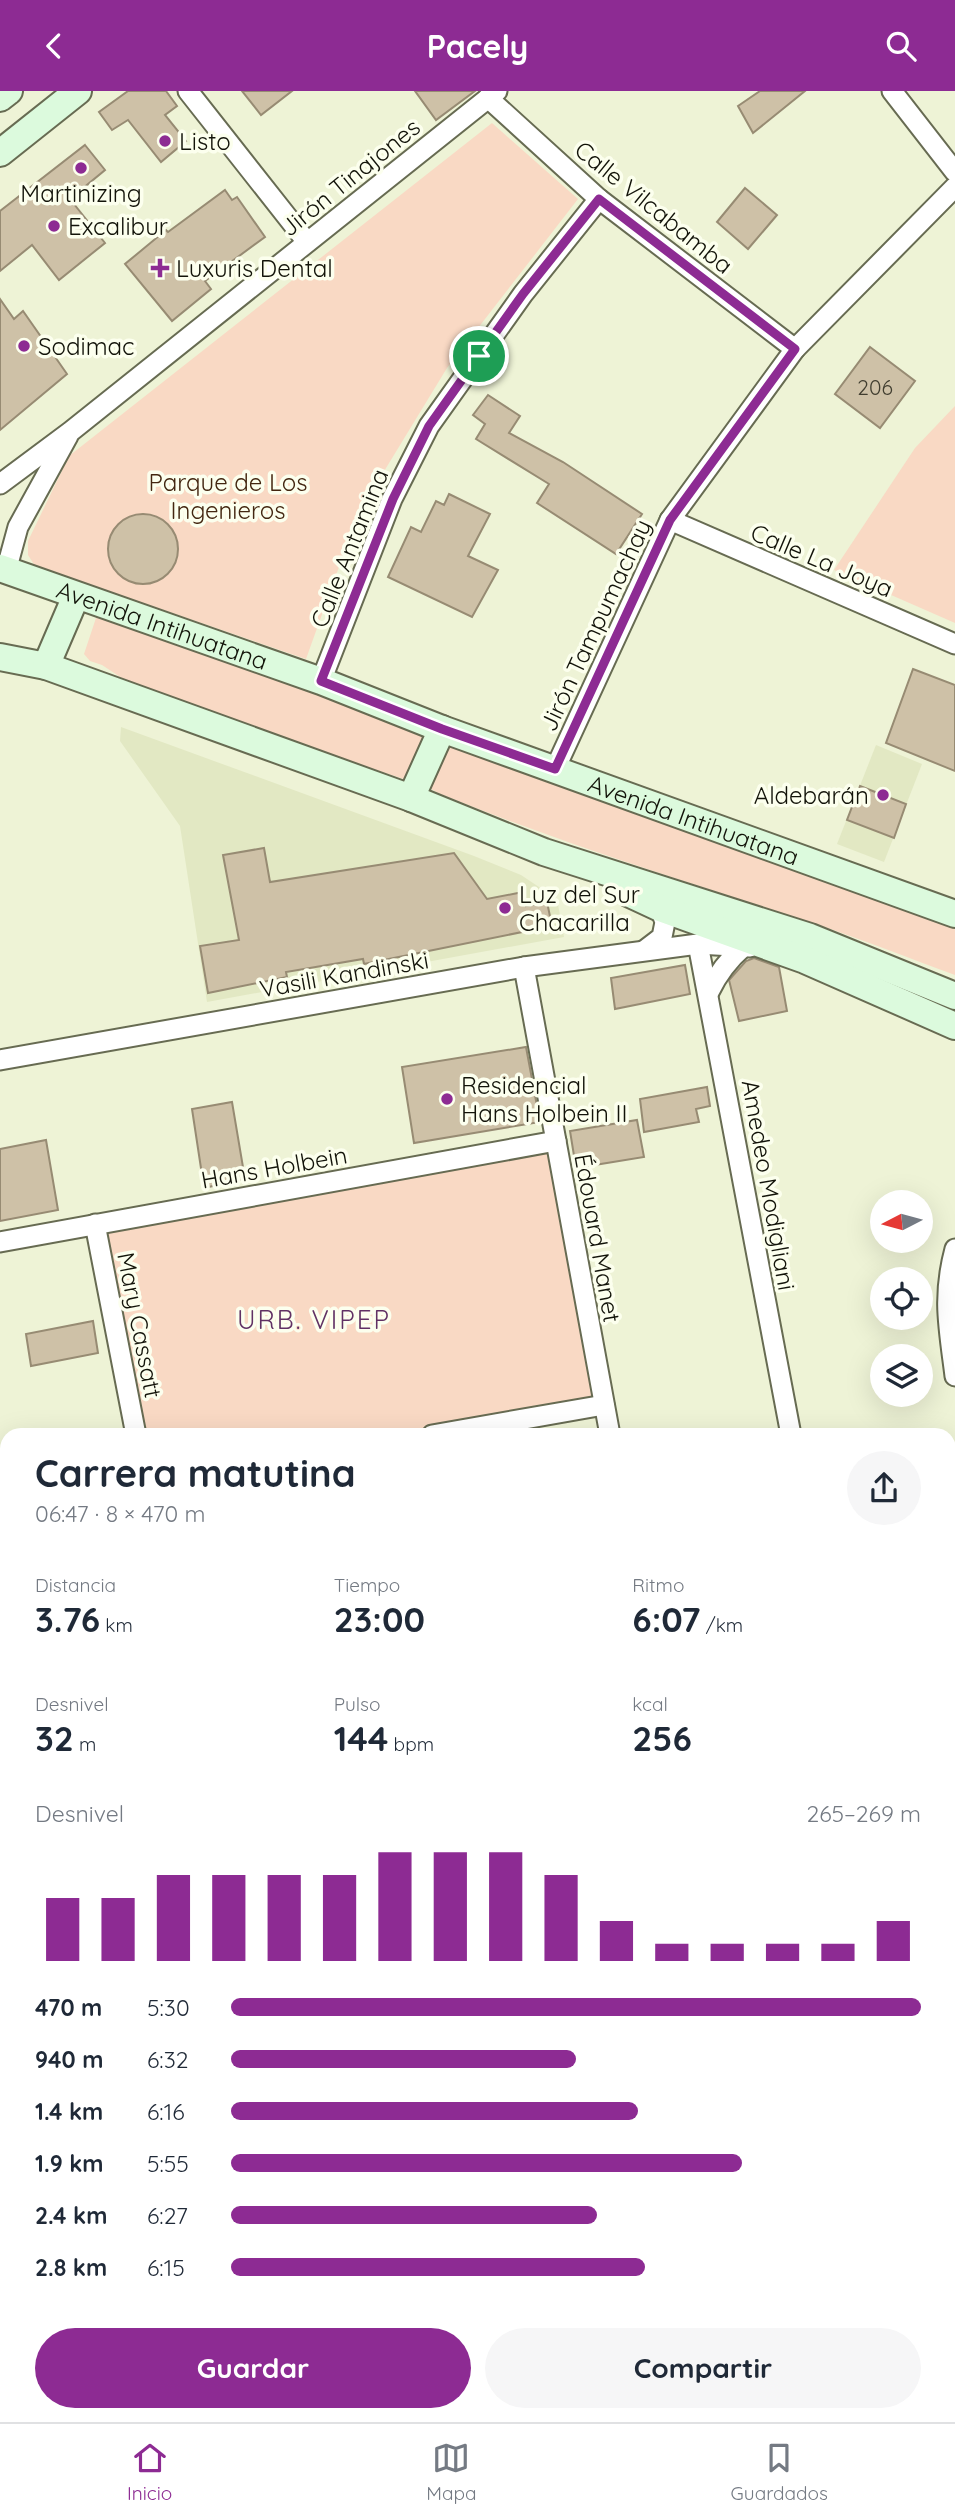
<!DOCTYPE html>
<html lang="es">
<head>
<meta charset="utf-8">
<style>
	:root { --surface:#fff; --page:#f6f6f7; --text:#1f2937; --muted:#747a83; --line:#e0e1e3; --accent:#8d2b93 }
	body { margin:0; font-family:Quicksand,sans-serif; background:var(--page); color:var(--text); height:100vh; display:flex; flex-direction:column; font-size:26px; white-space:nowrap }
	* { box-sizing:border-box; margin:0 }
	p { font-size:23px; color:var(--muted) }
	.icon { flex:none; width:38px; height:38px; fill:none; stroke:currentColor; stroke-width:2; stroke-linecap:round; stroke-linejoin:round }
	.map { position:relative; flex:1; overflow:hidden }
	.panel { position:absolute; left:0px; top:1337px; width:956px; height:994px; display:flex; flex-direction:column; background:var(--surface); border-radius:21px 21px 0 0; box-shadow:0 7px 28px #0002 }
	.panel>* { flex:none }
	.needle { width:46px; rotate:264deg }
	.buttons { position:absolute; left:870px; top:1099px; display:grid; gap:14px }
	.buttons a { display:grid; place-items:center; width:63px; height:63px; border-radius:50%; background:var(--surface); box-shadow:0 7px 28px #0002; font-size:35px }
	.pin { position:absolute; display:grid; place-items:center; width:60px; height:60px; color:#fff; margin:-30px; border:4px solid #fff; border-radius:50%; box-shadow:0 2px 7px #0007 }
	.round { display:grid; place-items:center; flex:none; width:74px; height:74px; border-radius:37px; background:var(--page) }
	.headline { display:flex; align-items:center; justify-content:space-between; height:119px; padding:0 35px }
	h1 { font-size:38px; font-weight:700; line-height:52px }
	.metrics { display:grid; grid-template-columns:repeat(3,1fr); gap:10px; height:119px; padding:7px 35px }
	.metrics div { display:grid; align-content:center }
	.metrics b { font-size:35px; font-weight:700 }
	.metrics small { font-size:19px; font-weight:400 }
	.metrics p { font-size:19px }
	.chart { height:196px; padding:14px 35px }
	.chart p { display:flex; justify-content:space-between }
	.chart svg { width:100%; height:126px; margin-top:7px; stroke:var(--accent); stroke-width:6 }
	.primary-button { display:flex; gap:14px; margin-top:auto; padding:14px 35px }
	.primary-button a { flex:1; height:80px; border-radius:42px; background:var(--accent); color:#fff; font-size:28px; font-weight:700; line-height:80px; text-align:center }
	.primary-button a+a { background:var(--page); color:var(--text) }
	ul { padding:0 35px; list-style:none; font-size:23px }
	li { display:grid; grid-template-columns:112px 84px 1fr; align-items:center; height:52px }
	li i { height:18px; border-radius:9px; background:var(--accent) }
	header { display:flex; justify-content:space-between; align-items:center; height:91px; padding:0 35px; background:var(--accent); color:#fff; font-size:32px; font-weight:700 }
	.menu { display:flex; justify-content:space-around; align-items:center; height:98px; border-top:2px solid var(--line); background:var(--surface); font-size:19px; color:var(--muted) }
	.menu a { display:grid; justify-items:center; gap:4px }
	.menu .current { color:var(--accent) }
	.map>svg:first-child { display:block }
	.built { fill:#e2e8c3 }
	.green { fill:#f9d9c4 }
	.building { fill:#cec1a7; stroke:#978b73; stroke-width:2 }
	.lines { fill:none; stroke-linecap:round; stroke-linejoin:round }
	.street-casing { stroke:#676b52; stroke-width:23 }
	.secondary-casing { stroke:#676b52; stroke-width:30 }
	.primary-casing { stroke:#fff; stroke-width:33 }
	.street { stroke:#fff; stroke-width:19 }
	.secondary { stroke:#dcfadd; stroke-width:26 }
	.primary { stroke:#b9f4bb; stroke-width:30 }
	.route-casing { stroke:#fff; stroke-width:14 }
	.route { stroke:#8d2b93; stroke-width:9 }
	.poi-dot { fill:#8d2b93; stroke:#fcffee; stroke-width:2.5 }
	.labels { text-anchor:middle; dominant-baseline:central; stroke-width:7; stroke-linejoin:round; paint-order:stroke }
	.number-label { font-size:21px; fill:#413e30 }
	.poi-label { font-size:24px; fill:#121309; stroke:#fcffee; text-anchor:start }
	.street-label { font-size:24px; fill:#121309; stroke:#fcffee }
	.park-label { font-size:24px; fill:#432610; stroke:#fcffee }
	.neighbourhood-label { font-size:26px; letter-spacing:2px; fill:#613164; stroke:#fcffee }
</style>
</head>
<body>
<header><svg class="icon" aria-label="back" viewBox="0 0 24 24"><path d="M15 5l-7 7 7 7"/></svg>Pacely<svg class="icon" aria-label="search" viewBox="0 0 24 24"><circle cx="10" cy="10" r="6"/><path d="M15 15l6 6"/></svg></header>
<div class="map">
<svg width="955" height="2331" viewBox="0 0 955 2331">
	<rect width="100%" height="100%" fill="#eef3d6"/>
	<g class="built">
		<polygon points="121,636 474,765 521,784 557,808 564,846 207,911 180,735 120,650"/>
		<polygon points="876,654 922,673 884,771 837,753"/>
		<polygon points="7,1648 7,2324 497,2324 498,2331 0,2331 0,1650"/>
	</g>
	<g class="green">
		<polygon points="492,32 578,108 447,277 358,423 306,568 35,475 28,464 28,450 69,365"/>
		<polygon points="955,315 955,532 834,479 915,357"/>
		<polygon points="99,518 427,644 410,690 330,664 163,602 131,593 102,574 90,570 84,563"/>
		<path d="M444 650 955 836V884C908 867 862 848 815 833 688 791 561 752 438 702L428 696Z"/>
		<polygon points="548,1060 595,1308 384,1344 144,1344 106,1138"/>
		<polygon points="955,1501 955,1892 949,1895 948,1503"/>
		<polygon points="0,2164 7,2203 7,2308 0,2310"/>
		<polygon points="955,2318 955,2331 923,2331 940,2324 948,2324 949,2321"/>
	</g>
	<g class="building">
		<polygon points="128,0 166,0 177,15 165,24 186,50 161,71 128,29 112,39 99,21"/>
		<polygon points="242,0 292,0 261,24"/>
		<polygon points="415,0 475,0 436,29"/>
		<polygon points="760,0 805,0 753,42 738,15"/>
		<polygon points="85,54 105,79 70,108 105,152 59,189 32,154 0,180 0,120"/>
		<polygon points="745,97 777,124 748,158 717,131"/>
		<polygon points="225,99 232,109 237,106 265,146 205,190 211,198 172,230 125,173 166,139 168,141"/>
		<polygon points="0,208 14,228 23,220 67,283 0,339"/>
		<polygon points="870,256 915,290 880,337 835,303"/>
		<polygon points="488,304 520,325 509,342 563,371 642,423 616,463 537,412 549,393 476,348 485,333 473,324"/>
		<polygon points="449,403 490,423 468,465 498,479 472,526 388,486 411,436 421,441 436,410 444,414"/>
		<circle cx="143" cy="458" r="35"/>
		<polygon points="913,578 955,594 955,680 886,652"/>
		<polygon points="860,695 906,713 894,747 847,729"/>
		<polygon points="264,757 270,791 454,762 487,808 523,801 526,815 547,811 552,835 364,873 363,868 286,881 287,886 208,902 200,855 239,849 223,764"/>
		<polygon points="754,867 779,876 787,920 739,930 729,889 746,870"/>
		<polygon points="685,874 690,903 615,918 611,887"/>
		<polygon points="526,956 540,1031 414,1052 402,976"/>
		<polygon points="707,996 710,1015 696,1018 699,1031 644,1041 640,1008"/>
		<polygon points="232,1011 245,1088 204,1097 192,1018"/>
		<polygon points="637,1029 644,1066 576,1077 570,1040"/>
		<polygon points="46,1049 58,1119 0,1130 0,1058"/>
		<polygon points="93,1230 98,1262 31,1275 26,1243"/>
	</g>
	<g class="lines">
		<g class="street-casing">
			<g id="street">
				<polyline points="188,0 307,151"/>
				<polyline points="892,0 955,81"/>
				<polyline points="488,7 599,108 795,258"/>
				<polyline points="0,393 70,341 497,0"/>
				<polyline points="670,429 955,553"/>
				<polyline points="6,480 18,436 68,345"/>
				<polyline points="321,590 392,408 429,335 523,203 599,108"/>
				<polyline points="555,678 670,429 795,258 955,96"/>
				<polyline points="698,853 791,1344"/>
				<polyline points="645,859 662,846 665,831 660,817"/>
				<polyline points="524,876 610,1344"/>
				<path d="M709 901C718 882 728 869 743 856"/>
				<polyline points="0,969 524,876 698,853 750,856"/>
				<polyline points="95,1133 136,1344"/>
				<polyline points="0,1151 556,1050"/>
				<path d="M955 1158C942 1206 949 1237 955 1285"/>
				<polyline points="432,1344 604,1314"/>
				<polyline points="948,1494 955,1492"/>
				<polyline points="0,1556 7,1591"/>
				<polyline points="0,1628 7,1626"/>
				<polyline points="948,1914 955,1911"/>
				<polyline points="948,2092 955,2090"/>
				<polyline points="516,2324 517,2331"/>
			</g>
		</g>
		<g class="secondary-casing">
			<g id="secondary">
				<polyline points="0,7 9,0"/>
				<polyline points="0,62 78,0"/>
				<path id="s1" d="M0 477 321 590 442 638 955 823"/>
				<polyline points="0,566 46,575 411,707 544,761 810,846 955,905"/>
				<polyline points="46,575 76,505"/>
				<polyline points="411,707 442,638"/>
				<polyline points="630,803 660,817 805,869 955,935"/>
			</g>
		</g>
		<g class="primary-casing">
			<g id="primary">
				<polyline points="948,2296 955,2293"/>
				<polyline points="857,2331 875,2324"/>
			</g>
		</g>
		<use href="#street" class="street"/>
		<use href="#secondary" class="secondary"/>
		<use href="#primary" class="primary"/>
	</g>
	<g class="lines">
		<g class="route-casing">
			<polygon id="route" points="599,108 795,258 670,429 555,678 442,638 321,590 393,408 429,335 523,203"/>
		</g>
		<use href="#route" class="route"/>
	</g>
	<g class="poi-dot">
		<circle cx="165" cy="50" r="7"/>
		<circle cx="81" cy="77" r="7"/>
		<circle cx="54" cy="135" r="7"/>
		<path d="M156.5 166.5h7v7h7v7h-7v7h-7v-7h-7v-7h7z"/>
		<circle cx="24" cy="255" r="7"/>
		<circle cx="883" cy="704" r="7"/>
		<circle cx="505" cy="817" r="7"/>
		<circle cx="447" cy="1008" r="7"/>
	</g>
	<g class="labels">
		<g class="number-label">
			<text x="875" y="296">206</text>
		</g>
		<g class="poi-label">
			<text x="179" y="50">Listo</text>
			<text x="81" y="102" text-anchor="middle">Martinizing</text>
			<text x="68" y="135">Excalibur</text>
			<text x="176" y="177">Luxuris Dental</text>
			<text x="38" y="255">Sodimac</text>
			<text x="869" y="704" text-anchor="end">Aldebarán</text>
			<text x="519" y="803">Luz del Sur<tspan x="519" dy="28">Chacarilla</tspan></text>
			<text x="461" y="994">Residencial<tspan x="461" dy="28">Hans Holbein II</tspan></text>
		</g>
		<g class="street-label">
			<text transform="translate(350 86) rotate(-39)">Jirón Tinajones</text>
			<text transform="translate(654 116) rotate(39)">Calle Vilcabamba</text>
			<text transform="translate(349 457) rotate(-68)">Calle Antamina</text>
			<text transform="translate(822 469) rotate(23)">Calle La Joya</text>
			<text transform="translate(595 534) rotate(-65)">Jirón Tampumachay</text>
			<text stroke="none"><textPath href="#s1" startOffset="172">Avenida Intihuatana</textPath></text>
			<text stroke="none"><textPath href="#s1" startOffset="738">Avenida Intihuatana</textPath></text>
			<text transform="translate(344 883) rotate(-10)">Vasili Kandinski</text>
			<text transform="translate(274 1076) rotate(-10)">Hans Holbein</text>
			<text transform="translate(769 1094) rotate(80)">Amedeo Modigliani</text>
			<text transform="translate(598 1147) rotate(80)">Édouard Manet</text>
			<text transform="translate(140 1234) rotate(79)">Mary Cassatt</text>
		</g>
		<g class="park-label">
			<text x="228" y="391">Parque de Los<tspan x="228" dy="28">Ingenieros</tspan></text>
		</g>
		<g class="neighbourhood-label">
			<text x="314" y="1228">URB. VIPEP</text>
		</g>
	</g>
</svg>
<div class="buttons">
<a><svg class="needle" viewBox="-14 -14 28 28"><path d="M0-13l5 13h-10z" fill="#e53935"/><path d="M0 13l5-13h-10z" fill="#747a83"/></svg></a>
<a><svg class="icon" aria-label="locate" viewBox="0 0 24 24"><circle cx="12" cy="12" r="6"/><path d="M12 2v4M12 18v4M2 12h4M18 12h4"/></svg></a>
<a><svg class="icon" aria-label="layers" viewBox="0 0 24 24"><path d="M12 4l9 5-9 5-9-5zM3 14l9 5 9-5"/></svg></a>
</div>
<div class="pin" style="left:479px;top:265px;background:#1e9e55"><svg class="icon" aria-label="arrive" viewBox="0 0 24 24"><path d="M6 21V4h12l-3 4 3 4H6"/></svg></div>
<section class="panel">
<div class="headline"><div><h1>Carrera matutina</h1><p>06:47 · 8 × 470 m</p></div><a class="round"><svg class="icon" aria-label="share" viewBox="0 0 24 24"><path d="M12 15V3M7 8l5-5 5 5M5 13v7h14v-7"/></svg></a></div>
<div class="metrics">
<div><p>Distancia</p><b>3.76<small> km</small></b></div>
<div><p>Tiempo</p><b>23:00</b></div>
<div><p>Ritmo</p><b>6:07<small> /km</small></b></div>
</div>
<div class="metrics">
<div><p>Desnivel</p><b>32<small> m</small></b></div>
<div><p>Pulso</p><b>144<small> bpm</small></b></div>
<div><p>kcal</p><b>256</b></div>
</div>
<div class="chart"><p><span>Desnivel</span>265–269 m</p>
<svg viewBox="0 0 160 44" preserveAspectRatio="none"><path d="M5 44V22M15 44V22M25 44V14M35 44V14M45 44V14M55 44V14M65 44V6M75 44V6M85 44V6M95 44V14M105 44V30M115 44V38M125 44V38M135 44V38M145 44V38M155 44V30"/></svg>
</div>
<ul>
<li><b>470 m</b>5:30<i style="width:100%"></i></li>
<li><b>940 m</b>6:32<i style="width:50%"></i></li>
<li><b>1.4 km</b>6:16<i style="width:59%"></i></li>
<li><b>1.9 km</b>5:55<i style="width:74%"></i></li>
<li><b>2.4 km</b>6:27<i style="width:53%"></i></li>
<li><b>2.8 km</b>6:15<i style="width:60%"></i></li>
</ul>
<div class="primary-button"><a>Guardar</a><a>Compartir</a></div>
</section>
</div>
<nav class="menu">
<a class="current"><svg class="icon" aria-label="home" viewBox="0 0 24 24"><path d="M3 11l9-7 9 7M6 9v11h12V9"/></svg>Inicio</a>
<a><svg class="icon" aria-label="map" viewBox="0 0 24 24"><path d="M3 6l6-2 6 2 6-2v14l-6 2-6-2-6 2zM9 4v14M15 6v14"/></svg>Mapa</a>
<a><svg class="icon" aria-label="saved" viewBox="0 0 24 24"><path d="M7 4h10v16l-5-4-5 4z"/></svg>Guardados</a>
</nav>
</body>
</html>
